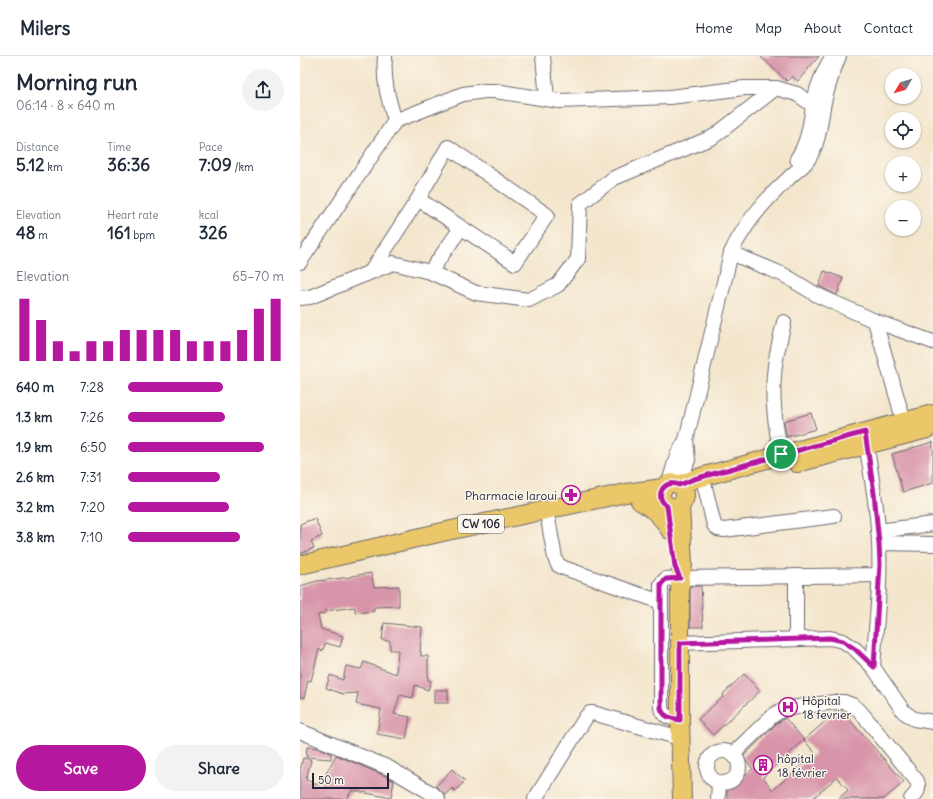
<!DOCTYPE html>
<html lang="en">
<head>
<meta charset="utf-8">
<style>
	:root { --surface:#fff; --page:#f2f2f3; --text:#1f2937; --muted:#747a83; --line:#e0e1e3; --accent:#b5179e }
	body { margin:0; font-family:Delius,sans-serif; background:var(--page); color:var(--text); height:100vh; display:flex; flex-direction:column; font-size:15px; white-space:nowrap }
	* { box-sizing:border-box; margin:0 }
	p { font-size:13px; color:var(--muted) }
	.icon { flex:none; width:22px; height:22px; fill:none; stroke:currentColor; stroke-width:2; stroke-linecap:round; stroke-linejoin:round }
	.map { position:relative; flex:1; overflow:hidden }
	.panel { display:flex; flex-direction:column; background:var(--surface); width:300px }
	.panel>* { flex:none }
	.needle { width:26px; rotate:232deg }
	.controls { position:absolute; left:585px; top:12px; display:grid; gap:8px }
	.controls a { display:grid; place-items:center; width:36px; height:36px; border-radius:50%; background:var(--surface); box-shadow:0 1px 3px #0004; font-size:20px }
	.scale { position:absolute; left:12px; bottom:10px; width:77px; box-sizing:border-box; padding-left:4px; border:2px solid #22223b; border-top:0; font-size:11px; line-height:14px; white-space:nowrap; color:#22223b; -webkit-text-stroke:3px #fbf7ec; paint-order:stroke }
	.pin { position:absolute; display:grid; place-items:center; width:34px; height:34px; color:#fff; margin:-17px; border:2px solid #fff; border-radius:50%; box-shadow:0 1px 4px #0007 }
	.round { display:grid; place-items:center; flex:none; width:42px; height:42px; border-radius:21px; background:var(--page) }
	.headline { display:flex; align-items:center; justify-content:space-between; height:68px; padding:0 16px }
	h1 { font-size:22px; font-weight:800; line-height:30px }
	.figures { display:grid; grid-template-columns:repeat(3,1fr); gap:6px; height:68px; padding:4px 16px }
	.figures div { display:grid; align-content:center }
	.figures b { font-size:17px; font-weight:800 }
	.figures small { font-size:11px; font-weight:400 }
	.figures p { font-size:11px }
	.chart { height:112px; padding:8px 16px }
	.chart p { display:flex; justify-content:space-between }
	.chart svg { width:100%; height:72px; margin-top:4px; stroke:var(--accent); stroke-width:6 }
	.button { display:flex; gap:8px; margin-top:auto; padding:8px 16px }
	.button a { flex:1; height:46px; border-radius:24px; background:var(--accent); color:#fff; font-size:16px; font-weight:800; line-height:46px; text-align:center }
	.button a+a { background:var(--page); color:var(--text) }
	ul { padding:0 16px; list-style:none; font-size:13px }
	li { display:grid; grid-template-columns:64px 48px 1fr; align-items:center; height:30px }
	li i { height:10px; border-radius:5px; background:var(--accent) }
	header { display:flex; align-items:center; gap:24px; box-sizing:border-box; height:56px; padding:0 20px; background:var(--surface); border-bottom:1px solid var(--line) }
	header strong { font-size:19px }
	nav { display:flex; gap:22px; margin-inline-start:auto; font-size:14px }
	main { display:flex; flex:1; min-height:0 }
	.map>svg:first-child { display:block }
	.building { fill:#d895aa; fill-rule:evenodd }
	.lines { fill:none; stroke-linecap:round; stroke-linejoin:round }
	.minor-casing { stroke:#6c676e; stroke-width:16 }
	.major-casing { stroke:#6c676e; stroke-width:20 }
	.minor { stroke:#fff; stroke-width:14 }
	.major { stroke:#eac769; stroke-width:18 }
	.route-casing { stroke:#fff; stroke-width:8 }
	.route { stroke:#b5179e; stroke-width:5 }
	.labels { text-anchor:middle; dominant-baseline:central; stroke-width:3; stroke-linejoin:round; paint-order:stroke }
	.shield { fill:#fbf7ec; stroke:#636270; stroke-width:1 }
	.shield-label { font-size:11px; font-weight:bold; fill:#22223b }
	.poi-label { font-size:12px; fill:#22223b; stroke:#fbf7ec; text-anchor:start }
</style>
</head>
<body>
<header>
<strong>Milers</strong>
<nav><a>Home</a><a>Map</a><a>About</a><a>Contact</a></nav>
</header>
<main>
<section class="panel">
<div class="headline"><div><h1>Morning run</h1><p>06:14 · 8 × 640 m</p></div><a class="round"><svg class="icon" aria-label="share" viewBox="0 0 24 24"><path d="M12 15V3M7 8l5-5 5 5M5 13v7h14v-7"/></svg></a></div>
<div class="figures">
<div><p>Distance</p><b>5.12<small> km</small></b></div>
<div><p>Time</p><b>36:36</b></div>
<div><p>Pace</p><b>7:09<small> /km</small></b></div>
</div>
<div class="figures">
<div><p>Elevation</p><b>48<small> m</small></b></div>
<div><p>Heart rate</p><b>161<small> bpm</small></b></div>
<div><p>kcal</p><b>326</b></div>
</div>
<div class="chart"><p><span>Elevation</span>65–70 m</p>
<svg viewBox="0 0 160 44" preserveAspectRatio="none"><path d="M5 44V6M15 44V19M25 44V32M35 44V38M45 44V32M55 44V32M65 44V25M75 44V25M85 44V25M95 44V25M105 44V32M115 44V32M125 44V32M135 44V25M145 44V12M155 44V6"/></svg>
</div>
<ul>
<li><b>640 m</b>7:28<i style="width:61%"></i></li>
<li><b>1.3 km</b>7:26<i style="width:62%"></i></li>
<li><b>1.9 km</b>6:50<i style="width:87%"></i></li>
<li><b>2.6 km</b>7:31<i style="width:59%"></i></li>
<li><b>3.2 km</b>7:20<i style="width:65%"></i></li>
<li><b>3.8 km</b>7:10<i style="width:72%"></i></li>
</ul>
<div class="button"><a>Save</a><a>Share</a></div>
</section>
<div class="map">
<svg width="633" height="743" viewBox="0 0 633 743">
	<rect width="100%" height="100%" fill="#fbf7ec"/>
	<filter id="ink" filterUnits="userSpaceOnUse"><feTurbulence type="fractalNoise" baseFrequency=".025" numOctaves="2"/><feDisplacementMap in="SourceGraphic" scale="8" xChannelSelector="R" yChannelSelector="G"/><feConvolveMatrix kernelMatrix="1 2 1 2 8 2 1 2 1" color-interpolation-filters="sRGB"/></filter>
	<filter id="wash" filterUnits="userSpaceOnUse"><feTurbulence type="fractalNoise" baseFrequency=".012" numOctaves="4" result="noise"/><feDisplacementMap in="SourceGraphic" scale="16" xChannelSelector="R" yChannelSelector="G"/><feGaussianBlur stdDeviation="0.9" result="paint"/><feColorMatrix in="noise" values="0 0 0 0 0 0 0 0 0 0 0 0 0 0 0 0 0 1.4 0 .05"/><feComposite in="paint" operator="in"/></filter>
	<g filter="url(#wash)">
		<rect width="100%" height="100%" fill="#f4e6cd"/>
		<g id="blocks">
			<g class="building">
				<polygon points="460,0 519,0 498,25 492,20 487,25"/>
				<polygon points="524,215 543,222 537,239 519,230"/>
				<polygon points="511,357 516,373 487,381 484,365"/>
				<polygon points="633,386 633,427 603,436 592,398"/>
				<polygon points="15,462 22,480 11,485 14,492 0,498 0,468"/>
				<polygon points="71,517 74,531 99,530 99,550 74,551 74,555 55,557 55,551 25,555 26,557 18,559 21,573 43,580 40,591 26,587 22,595 19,593 11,625 8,624 4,642 0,642 0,530 17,525 51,521 51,520"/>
				<polygon points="390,530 401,530 403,571 390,571"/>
				<polygon points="84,567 122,571 120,596 121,596 121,600 128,600 128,624 131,625 128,634 115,629 113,642 100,639 94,658 110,661 106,683 77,678 81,653 56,648 58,637 43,638 26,632 30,619 43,624 46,610 61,613 64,606 96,618 98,594 90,594 90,585 82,584"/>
				<polygon points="444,618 460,635 413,679 398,663 424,640 423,638"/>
				<rect x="134" y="634" width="14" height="13"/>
				<path d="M538 654H541L604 726 584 743H538L548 734 537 721 512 743H429L427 741V734L453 713 443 701 476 668 485 662 504 684ZM504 684 515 697 473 734 463 721Z"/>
				<polygon points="7,691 18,692 31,697 31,703 6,701"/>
				<polygon points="36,699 85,720 94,725 91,742 52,734 47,743 0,743 0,714 3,702 11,704 6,724 20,729"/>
				<polygon points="152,713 165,725 155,735 152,732 145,739 136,730"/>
			</g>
		</g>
	</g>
	<g filter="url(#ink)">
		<use href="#blocks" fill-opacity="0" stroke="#6c676e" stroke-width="1"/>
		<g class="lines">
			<g class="minor-casing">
				<g id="minor">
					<path d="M85 0C83 25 88 42 95 65"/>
					<polyline points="243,0 247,43"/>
					<path d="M497 103C510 84 510 63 515 41 518 28 523 17 529 6"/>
					<polyline points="431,197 465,211 484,219 517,239 575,265 633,286"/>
					<polyline points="0,206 95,65 163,38 185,35 195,35 259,45 370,41 444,32 476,32 497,38 522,56"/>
					<polyline points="72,214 118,143 148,91 247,159 215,207 118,143"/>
					<polyline points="130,216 161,172"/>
					<polyline points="0,242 10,241 93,207 130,216 176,237 229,244 258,229 278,203 280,148 314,122 413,81 476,32"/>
					<polyline points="575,265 604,366"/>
					<path d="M565 379C570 415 578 451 579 488 581 529 576 570 573 611"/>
					<path d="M481 399C475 367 471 341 475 309 477 295 481 280 484 266"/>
					<polyline points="369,427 377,399 386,384"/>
					<path d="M379 429 388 404 386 384 431 197C444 168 465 144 488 123 495 115 504 111 509 102 520 85 520 65 524 46 528 30 533 15 539 0"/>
					<polyline points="405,431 414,469 418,473 424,474 534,460"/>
					<polyline points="248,463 255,502 258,509 264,512 361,546"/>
					<polyline points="578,475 633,468"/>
					<polyline points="579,487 633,488"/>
					<polyline points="496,520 496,583"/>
					<polyline points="380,587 530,582 543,585 555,593 573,611 604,656 614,663 633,666"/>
					<path d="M380 664C371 662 363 661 361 652V528L366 523 380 522 579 519"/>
					<polyline points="0,675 89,712 133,738 138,743"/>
					<circle cx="423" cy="711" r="16"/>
					<path d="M433 698 471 661 480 655 490 652 535 646H544L552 649 559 654 617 725C620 733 617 737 611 743"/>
					<polyline points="235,743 286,661 290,657 293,657 380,682"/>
					<polyline points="418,743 419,727"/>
				</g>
			</g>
			<g class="major-casing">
				<g id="major">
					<polyline points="497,407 627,373"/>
					<circle cx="373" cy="439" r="12"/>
					<polyline points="379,429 394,423 481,399 633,358"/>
					<path d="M340 445C353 452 363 461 370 474"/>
					<polyline points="380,449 383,509 380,522 380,664 382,743"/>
					<polyline points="0,509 147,475 326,437 363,432"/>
				</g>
			</g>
			<use href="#minor" class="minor"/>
			<use href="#major" class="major"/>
		</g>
	</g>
	<g class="lines" filter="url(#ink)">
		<g class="route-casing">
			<path id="route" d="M565 376 574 437 579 487 580 508 574 611 555 593 543 585 530 582 380 587V664C371 662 363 661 361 652V528L366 523 380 522 375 511 367 450C353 441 364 422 379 429L394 423Z"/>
		</g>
		<use href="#route" class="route"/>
	</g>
	<defs>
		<g id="pharmacy-ring" transform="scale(1)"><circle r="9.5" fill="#fbf7ec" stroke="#b5179e" stroke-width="1.5"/><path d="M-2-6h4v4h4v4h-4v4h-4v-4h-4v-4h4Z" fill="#b5179e"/></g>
		<g id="hospital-ring" transform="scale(1)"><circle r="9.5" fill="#fbf7ec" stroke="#b5179e" stroke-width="1.5"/><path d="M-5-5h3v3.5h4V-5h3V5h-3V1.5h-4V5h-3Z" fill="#b5179e"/></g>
		<g id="building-ring" transform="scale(1)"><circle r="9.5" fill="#fbf7ec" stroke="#b5179e" stroke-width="1.5"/><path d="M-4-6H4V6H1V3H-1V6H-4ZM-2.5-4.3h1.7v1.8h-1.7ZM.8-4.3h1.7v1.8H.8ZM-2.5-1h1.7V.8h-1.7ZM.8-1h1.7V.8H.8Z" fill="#b5179e"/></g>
	</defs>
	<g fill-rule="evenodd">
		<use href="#pharmacy-ring" x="271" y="439"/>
		<use href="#hospital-ring" x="488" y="651"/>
		<use href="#building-ring" x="463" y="709"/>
	</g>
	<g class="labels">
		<rect class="shield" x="158" y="459" width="46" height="18" rx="3"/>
		<g class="shield-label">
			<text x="181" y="468">CW 106</text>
		</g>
		<g class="poi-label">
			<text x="257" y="439" text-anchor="end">Pharmacie laroui</text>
			<text x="502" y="644">Hôpital<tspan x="502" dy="14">18 fevrier</tspan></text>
			<text x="477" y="702">hôpital<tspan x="477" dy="14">18 février</tspan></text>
		</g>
	</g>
</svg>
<div class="controls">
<a><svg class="needle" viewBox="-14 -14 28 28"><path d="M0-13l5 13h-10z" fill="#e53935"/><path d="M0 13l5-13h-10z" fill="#747a83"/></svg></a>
<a><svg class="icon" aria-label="locate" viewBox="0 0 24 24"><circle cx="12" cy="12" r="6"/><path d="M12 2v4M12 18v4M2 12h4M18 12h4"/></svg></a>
<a>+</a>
<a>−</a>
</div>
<div class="scale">50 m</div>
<div class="pin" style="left:481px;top:398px;background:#1e9e55"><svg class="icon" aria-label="arrive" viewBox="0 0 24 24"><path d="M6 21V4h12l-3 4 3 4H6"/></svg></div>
</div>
</main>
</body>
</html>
